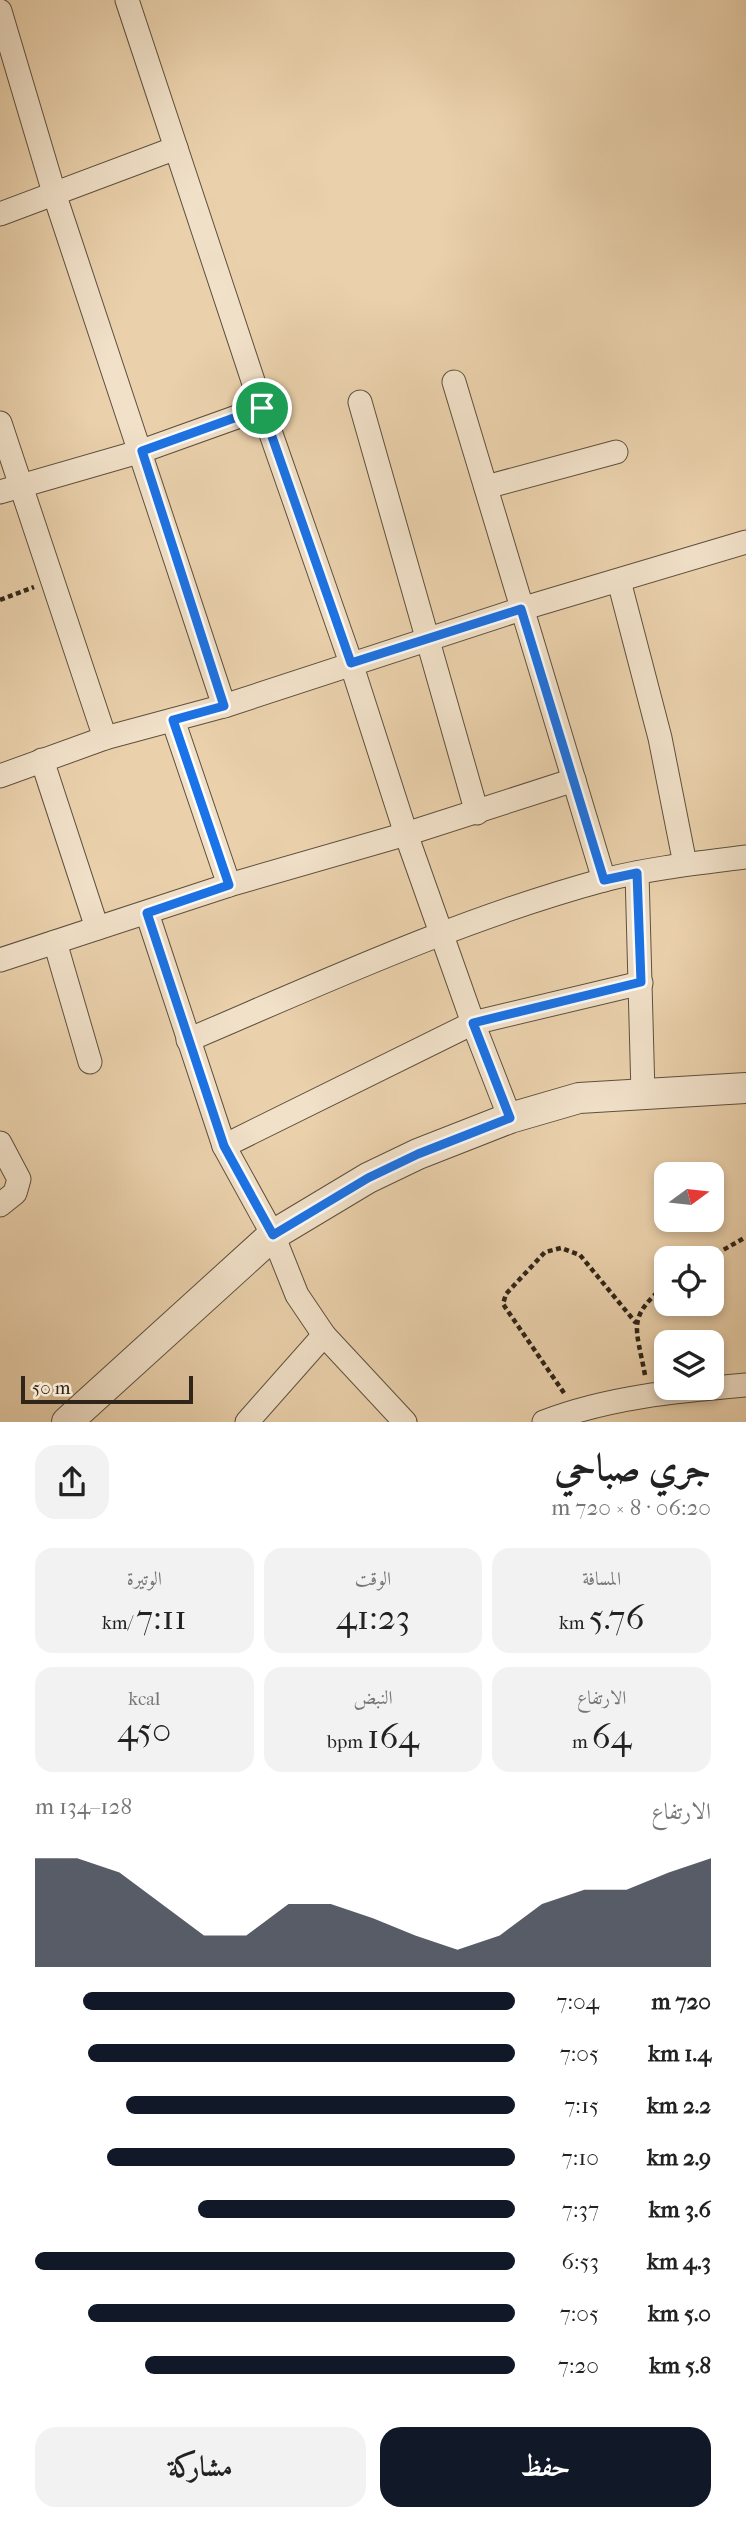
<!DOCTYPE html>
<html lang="ar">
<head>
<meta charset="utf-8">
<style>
	:root { --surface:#fff; --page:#f2f2f2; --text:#222; --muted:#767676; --accent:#111827 }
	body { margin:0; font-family:"IM FELL French Canon",Amiri,serif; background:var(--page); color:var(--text); direction:rtl; height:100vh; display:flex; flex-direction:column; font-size:26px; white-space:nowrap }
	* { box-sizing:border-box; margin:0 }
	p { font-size:23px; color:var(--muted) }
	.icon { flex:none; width:38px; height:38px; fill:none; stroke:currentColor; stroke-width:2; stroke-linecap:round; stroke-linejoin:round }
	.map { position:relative; height:1422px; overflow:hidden; direction:ltr }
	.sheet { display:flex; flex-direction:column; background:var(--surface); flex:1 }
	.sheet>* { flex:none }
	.needle { width:46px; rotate:75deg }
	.tools { position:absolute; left:654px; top:1162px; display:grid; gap:14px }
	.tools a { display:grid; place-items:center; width:70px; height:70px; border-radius:14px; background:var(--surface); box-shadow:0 4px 10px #0003; font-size:35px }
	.scale { position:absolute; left:21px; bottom:18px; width:172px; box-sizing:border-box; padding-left:7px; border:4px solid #302519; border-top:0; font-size:19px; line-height:24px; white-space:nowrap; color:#302519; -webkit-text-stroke:5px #f1e1c9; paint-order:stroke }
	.pin { position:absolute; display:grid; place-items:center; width:60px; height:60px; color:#fff; margin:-30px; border:4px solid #fff; border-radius:50%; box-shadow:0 2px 7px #0007 }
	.round { display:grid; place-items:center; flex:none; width:74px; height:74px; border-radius:21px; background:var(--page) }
	.summary { display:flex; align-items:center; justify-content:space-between; height:119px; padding:0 35px }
	h1 { font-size:38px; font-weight:600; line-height:52px }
	.metrics { display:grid; grid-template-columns:repeat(3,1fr); gap:10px; height:119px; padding:7px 35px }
	.metrics div { display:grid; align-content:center; border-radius:18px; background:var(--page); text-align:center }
	.metrics b { font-size:35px; font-weight:600 }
	.metrics small { font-size:19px; font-weight:400 }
	.metrics p { font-size:19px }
	.chart { height:196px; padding:14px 35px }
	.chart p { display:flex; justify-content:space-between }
	.chart svg { width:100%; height:126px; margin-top:7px; fill:var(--accent); opacity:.7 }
	.primary-button { display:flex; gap:14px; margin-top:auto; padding:14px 35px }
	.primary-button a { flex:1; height:80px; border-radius:21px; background:var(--accent); color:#fff; font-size:28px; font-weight:600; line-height:80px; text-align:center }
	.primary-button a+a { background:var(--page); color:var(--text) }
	ul { padding:0 35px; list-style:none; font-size:23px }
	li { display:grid; grid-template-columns:112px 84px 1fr; align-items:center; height:52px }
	li i { height:18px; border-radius:9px; background:var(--accent) }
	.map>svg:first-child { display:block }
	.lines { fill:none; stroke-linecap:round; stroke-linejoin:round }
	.minor-casing { stroke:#5e503e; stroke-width:25 }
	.tertiary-casing { stroke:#5e503e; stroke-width:32 }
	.path { stroke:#302519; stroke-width:4.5; stroke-dasharray:5 3.5; stroke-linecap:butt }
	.minor { stroke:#f1e1c9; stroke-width:23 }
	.tertiary { stroke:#f1e1c9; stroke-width:30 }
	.route-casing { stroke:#fff; stroke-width:14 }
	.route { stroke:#1a73e8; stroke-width:9 }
</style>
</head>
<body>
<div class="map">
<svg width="746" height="1422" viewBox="0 0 746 1422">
	<rect width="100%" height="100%" fill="#ead1ac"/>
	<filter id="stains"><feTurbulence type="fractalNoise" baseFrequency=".00286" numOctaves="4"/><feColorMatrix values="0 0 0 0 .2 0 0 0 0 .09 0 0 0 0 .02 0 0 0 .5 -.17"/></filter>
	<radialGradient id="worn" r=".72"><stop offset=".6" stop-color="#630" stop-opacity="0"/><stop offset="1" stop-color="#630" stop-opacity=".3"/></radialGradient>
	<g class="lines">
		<g class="minor-casing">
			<g id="minor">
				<polyline points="127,0 262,408 351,663 406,834 473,1023 510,1118"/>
				<polyline points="0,11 55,196 224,706"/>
				<polyline points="0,214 176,148"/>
				<polyline points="454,382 604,880"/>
				<polyline points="360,402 477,813"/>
				<polyline points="0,423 105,738"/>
				<polyline points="486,487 616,452"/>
				<polyline points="0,492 142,451 262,408"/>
				<polyline points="619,581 660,738 685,864"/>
				<polyline points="173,720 229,885"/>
				<polyline points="42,760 97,928"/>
				<polyline points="0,776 105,738 224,706 521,609 746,542"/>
				<polyline points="637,873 643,1094"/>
				<polyline points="147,913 224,1146 273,1235 297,1295 324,1335 405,1422"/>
				<polyline points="55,942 90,1062"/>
				<polyline points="0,960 229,885 406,834 574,780"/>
				<path d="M188 1040C324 982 460 919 604 880 651 868 699 863 746 857"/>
				<polyline points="0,1143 19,1179 15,1193 0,1205"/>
				<polyline points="224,1146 473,1023 641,983"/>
				<polyline points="247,1422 324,1335"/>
				<path d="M544 1422C609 1397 677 1391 746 1385"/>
			</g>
		</g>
		<g class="tertiary-casing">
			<polyline id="tertiary" points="67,1422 273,1235 368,1178 418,1154 510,1118 579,1098 746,1088"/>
		</g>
		<g class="path">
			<polyline points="0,600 34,587"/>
			<polyline points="709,1258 746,1237"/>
			<path d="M645 1375C636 1326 626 1318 667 1284"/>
			<polyline points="564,1393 503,1304 506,1294 545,1252 561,1248 580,1255 636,1323"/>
		</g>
		<use href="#minor" class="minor"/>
		<use href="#tertiary" class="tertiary"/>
	</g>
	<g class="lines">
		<g class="route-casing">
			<polygon id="route" points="262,408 351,663 521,609 604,880 637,873 641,982 473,1023 510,1118 418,1154 368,1178 273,1235 224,1146 147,913 229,885 173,720 224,706 142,451"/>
		</g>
		<use href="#route" class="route"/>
	</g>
	<rect width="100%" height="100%" filter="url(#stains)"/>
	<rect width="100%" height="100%" fill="url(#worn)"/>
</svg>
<div class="tools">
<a><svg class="needle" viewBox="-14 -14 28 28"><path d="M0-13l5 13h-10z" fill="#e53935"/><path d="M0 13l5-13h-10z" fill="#767676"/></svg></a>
<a><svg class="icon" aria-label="locate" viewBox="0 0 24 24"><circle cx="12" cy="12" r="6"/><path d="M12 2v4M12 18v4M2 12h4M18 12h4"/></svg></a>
<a><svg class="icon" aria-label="layers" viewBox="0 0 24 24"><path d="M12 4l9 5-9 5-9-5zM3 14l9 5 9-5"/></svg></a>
</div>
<div class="scale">50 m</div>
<div class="pin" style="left:262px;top:408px;background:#1e9e55"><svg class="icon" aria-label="arrive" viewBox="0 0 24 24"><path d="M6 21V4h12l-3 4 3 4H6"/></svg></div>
</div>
<section class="sheet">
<div class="summary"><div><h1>جري صباحي</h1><p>06:20 · 8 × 720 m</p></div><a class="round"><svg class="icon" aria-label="share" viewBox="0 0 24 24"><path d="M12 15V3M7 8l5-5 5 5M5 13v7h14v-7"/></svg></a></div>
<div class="metrics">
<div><p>المسافة</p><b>5.76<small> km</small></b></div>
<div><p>الوقت</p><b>41:23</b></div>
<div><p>الوتيرة</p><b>7:11<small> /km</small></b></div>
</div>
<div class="metrics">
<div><p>الارتفاع</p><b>64<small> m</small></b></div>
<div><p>النبض</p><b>164<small> bpm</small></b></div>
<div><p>kcal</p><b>450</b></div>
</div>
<div class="chart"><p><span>الارتفاع</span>128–134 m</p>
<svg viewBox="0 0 160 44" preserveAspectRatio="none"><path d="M0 44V6L10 6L20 11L30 22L40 33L50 33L60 22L70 22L80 27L90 33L100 38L110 33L120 22L130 17L140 17L150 11L160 6V44z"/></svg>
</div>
<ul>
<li><b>720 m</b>7:04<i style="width:90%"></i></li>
<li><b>1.4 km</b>7:05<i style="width:89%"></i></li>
<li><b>2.2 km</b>7:15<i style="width:81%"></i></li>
<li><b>2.9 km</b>7:10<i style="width:85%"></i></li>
<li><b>3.6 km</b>7:37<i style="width:66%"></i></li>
<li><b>4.3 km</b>6:53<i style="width:100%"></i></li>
<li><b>5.0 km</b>7:05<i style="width:89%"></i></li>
<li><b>5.8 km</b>7:20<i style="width:77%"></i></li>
</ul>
<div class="primary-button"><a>حفظ</a><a>مشاركة</a></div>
</section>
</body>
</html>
